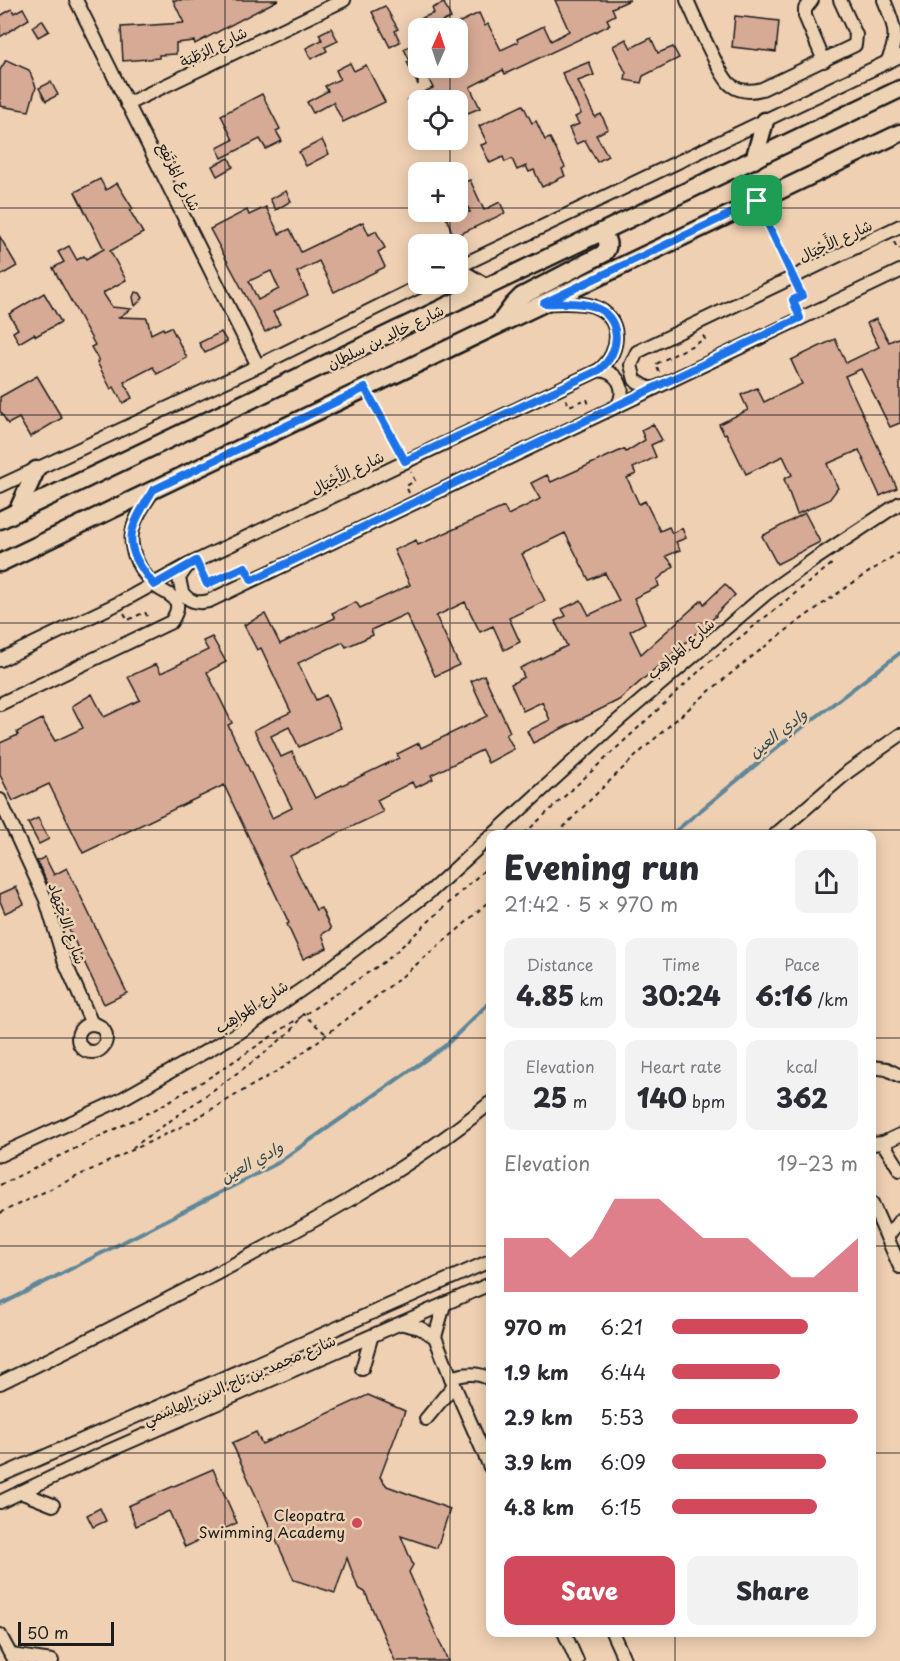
<!DOCTYPE html>
<html lang="en">
<head>
<meta charset="utf-8">
<style>
	:root { --surface:#fff; --page:#f2f2f3; --text:#2b2b33; --muted:#7c7c81; --accent:#d1495b }
	body { margin:0; font-family:"Playpen Sans","Playpen Sans Arabic",sans-serif; background:var(--page); color:var(--text); height:100vh; display:flex; flex-direction:column; font-size:22px; white-space:nowrap }
	* { box-sizing:border-box; margin:0 }
	p { font-size:20px; color:var(--muted) }
	.icon { flex:none; width:33px; height:33px; fill:none; stroke:currentColor; stroke-width:2; stroke-linecap:round; stroke-linejoin:round }
	.map { position:relative; flex:1; overflow:hidden }
	.panel { position:absolute; left:486px; top:830px; width:390px; height:807px; display:flex; flex-direction:column; background:var(--surface); border-radius:12px; box-shadow:0 3px 15px #0003 }
	.panel>* { flex:none }
	.needle { width:39px; rotate:3deg }
	.tools { position:absolute; left:408px; top:18px; display:grid; gap:12px }
	.tools a { display:grid; place-items:center; width:60px; height:60px; border-radius:12px; background:var(--surface); box-shadow:0 3px 15px #0003; font-size:30px }
	.scale { position:absolute; left:18px; bottom:15px; width:96px; box-sizing:border-box; padding-left:6px; border:3px solid #1c1c1c; border-top:0; font-size:16px; line-height:21px; white-space:nowrap; color:#1c1c1c; -webkit-text-stroke:4px #edd3b4; paint-order:stroke }
	.pin { position:absolute; display:grid; place-items:center; width:51px; height:51px; color:#fff; margin:-26px; border-radius:12px; box-shadow:0 3px 9px #0006 }
	.round { display:grid; place-items:center; flex:none; width:63px; height:63px; border-radius:12px; background:var(--page) }
	.summary { display:flex; align-items:center; justify-content:space-between; height:102px; padding:0 18px }
	h1 { font-size:33px; font-weight:800; line-height:45px }
	.metrics { display:grid; grid-template-columns:repeat(3,1fr); gap:9px; height:102px; padding:6px 18px }
	.metrics div { display:grid; align-content:center; border-radius:12px; background:var(--page); text-align:center }
	.metrics b { font-size:26px; font-weight:800 }
	.metrics small { font-size:16px; font-weight:400 }
	.metrics p { font-size:16px }
	.chart { height:168px; padding:12px 18px }
	.chart p { display:flex; justify-content:space-between }
	.chart svg { width:100%; height:108px; margin-top:6px; fill:var(--accent); opacity:.7 }
	.button { display:flex; gap:12px; margin-top:auto; padding:12px 18px }
	.button a { flex:1; height:69px; border-radius:12px; background:var(--accent); color:#fff; font-size:24px; font-weight:800; line-height:69px; text-align:center }
	.button a+a { background:var(--page); color:var(--text) }
	ul { padding:0 18px; list-style:none; font-size:20px }
	li { display:grid; grid-template-columns:96px 72px 1fr; align-items:center; height:45px }
	li i { height:15px; border-radius:8px; background:var(--accent) }
	.map>svg:first-child { display:block }
	.lines { fill:none; stroke-linecap:round; stroke-linejoin:round }
	.stream { stroke:#5f8799; stroke-width:4 }
	.building { fill:#d7aa96; stroke:#1c1c1c; stroke-width:1.5; fill-rule:evenodd }
	.minor-casing { stroke:#1c1c1c; stroke-width:16 }
	.major-casing { stroke:#1c1c1c; stroke-width:21 }
	.path { stroke:#1c1c1c; stroke-width:2; stroke-dasharray:4.5 4.5; stroke-linecap:butt }
	.minor { stroke:#edd3b4; stroke-width:12 }
	.major { stroke:#edd3b4; stroke-width:16 }
	.route-casing { stroke:#fff; stroke-width:12 }
	.route { stroke:#1a73e8; stroke-width:8 }
	.grid { fill:none; stroke:#1c1c1c; stroke-width:1.5; stroke-opacity:0.55 }
	.poi-dot { fill:#d1495b; stroke:#edd3b4; stroke-width:2 }
	.labels { text-anchor:middle; dominant-baseline:central; stroke-width:5; stroke-linejoin:round; paint-order:stroke }
	.street-label { font-size:15px; fill:#1c1c1c; stroke:#edd3b4 }
	.poi-label { font-size:15px; fill:#1c1c1c; stroke:#edd3b4; text-anchor:end }
	.water-label { font-size:16px; font-style:italic; fill:#384950; stroke:#edd3b4 }
</style>
</head>
<body>
<div class="map">
<svg width="900" height="1661" viewBox="0 0 900 1661">
	<rect width="100%" height="100%" fill="#f0d0b3"/>
	<filter id="ink" filterUnits="userSpaceOnUse"><feTurbulence type="fractalNoise" baseFrequency=".0167" numOctaves="2"/><feDisplacementMap in="SourceGraphic" scale="12" xChannelSelector="R" yChannelSelector="G"/><feConvolveMatrix kernelMatrix="1 2 1 2 8 2 1 2 1" color-interpolation-filters="sRGB"/></filter>
	<g filter="url(#ink)">
		<g class="lines">
			<g class="stream">
				<polyline points="672,834 786,740 900,653"/>
				<polyline points="0,1305 276,1164 445,1046 490,1002"/>
			</g>
		</g>
		<g class="building">
			<polygon points="173,0 278,0 195,44 194,41 176,43 176,54 159,55 159,58 123,61 121,27 184,23"/>
			<polygon points="555,0 630,0 612,8 615,15 607,19 610,25 505,74 503,70 470,87 480,108 458,117 458,100 407,100 433,88 423,68 458,68 458,23 479,13 485,26 488,24 501,50 518,42 517,39 544,26 551,41 569,31"/>
			<polygon points="444,3 451,18 426,28 422,18 434,13 432,8"/>
			<polygon points="385,6 398,29 395,31 400,42 390,47 372,12"/>
			<polygon points="23,8 29,19 0,37 0,16 12,9 14,13"/>
			<polygon points="735,16 779,21 776,52 732,47"/>
			<polygon points="42,20 49,31 38,37 32,27"/>
			<polygon points="331,28 338,41 325,47 327,51 311,59 306,48 322,40 319,34"/>
			<polygon points="651,38 658,53 673,47 679,58 643,76 641,83 625,80 626,73 613,46 626,39 631,48"/>
			<polygon points="418,41 418,85 407,62 410,61 404,49"/>
			<polygon points="6,60 29,70 36,87 29,111 0,106 0,70"/>
			<polygon points="589,62 594,75 578,81 595,117 601,114 608,129 596,135 608,156 597,162 585,140 576,144 569,128 579,124 575,117 581,114 562,73"/>
			<polygon points="350,63 354,71 366,65 385,102 343,122 333,102 313,113 307,102 328,91 325,86 340,79 336,70"/>
			<polygon points="51,82 58,95 46,101 39,88"/>
			<polygon points="262,94 280,129 276,131 282,141 266,149 260,139 222,158 217,148 233,140 221,115"/>
			<polygon points="523,105 532,123 536,121 545,140 550,138 565,167 562,169 565,176 542,187 534,170 529,172 526,166 517,170 512,159 505,162 503,157 490,163 481,145 487,143 479,126"/>
			<polygon points="322,140 329,154 306,166 299,152"/>
			<polygon points="229,158 233,167 217,176 212,166"/>
			<polygon points="100,179 106,190 117,183 133,209 130,211 143,233 110,251 126,280 103,293 112,307 131,309 119,317 147,318 151,334 163,328 164,330 171,327 187,358 157,374 153,367 124,382 132,398 123,403 114,387 111,389 97,362 99,361 91,347 95,345 53,268 64,262 58,252 69,246 77,260 84,256 86,259 104,249 75,192"/>
			<polygon points="470,180 484,210 500,202 505,213 454,237 444,212 470,212 458,185"/>
			<polygon points="286,191 291,201 276,210 270,199"/>
			<path d="M266 207 279 234 290 229 301 252 363 222 369 235 376 231 385 248 378 252 385 267 334 292 319 261 297 272 308 295 273 312 280 324 265 332 210 229 247 210 249 215ZM271 271 279 289 258 300 249 281Z"/>
			<polygon points="0,237 17,266 0,276"/>
			<polygon points="135,292 140,293 143,298 135,306 133,297"/>
			<polygon points="44,293 61,322 36,336 34,334 19,343 13,332 18,329 9,314"/>
			<polygon points="876,319 889,342 900,337 900,423 890,427 861,369 845,376 897,488 880,496 859,450 827,464 838,488 829,500 797,514 784,479 792,475 783,456 746,474 726,433 724,434 719,424 748,410 741,395 757,388 764,402 802,384 791,360 835,339 846,363 879,347 867,323"/>
			<polygon points="221,332 227,342 205,353 199,343"/>
			<polygon points="37,376 62,418 30,437 19,418 8,424 0,411 0,397"/>
			<polygon points="653,424 662,440 651,445 656,457 633,468 636,474 627,478 639,504 645,501 660,531 669,527 672,533 682,528 686,538 676,542 680,550 666,556 674,566 657,580 659,586 634,598 645,623 630,631 641,654 702,600 704,604 725,584 735,595 715,615 716,616 619,700 533,743 527,731 550,720 542,702 523,711 511,684 524,677 520,668 567,646 555,621 566,616 562,609 581,600 589,615 619,601 605,573 589,580 565,533 522,554 545,601 509,618 520,642 504,650 493,626 480,632 465,602 436,616 459,665 435,676 406,614 371,630 373,635 346,647 343,642 298,663 316,700 326,695 341,728 299,747 289,727 271,736 281,757 292,752 315,798 399,758 397,754 419,743 421,748 487,716 471,681 484,675 510,732 506,734 514,749 488,763 482,750 431,775 433,779 415,788 412,782 377,800 383,812 290,856 316,910 321,908 331,929 322,934 327,948 303,959 287,924 289,923 224,785 83,853 49,784 13,801 0,775 0,743 18,735 17,732 42,719 55,741 83,728 72,706 92,694 104,717 140,700 128,677 156,664 161,673 208,650 203,641 212,637 226,662 207,672 232,723 228,725 247,765 272,818 292,808 254,730 291,712 261,648 257,650 244,625 265,614 280,644 335,618 332,613 356,602 360,608 410,585 394,550 416,540 418,545 504,507 508,515 540,499 531,483 547,475 551,482 624,449 626,452 645,440 641,430"/>
			<polygon points="805,513 820,542 777,564 762,536"/>
			<polygon points="38,818 49,839 39,844 28,823"/>
			<polygon points="45,857 54,875 67,868 127,993 104,1004 37,861"/>
			<polygon points="16,887 24,904 5,913 0,901 0,894"/>
			<polygon points="368,1395 405,1411 380,1477 387,1486 450,1509 437,1548 401,1536 413,1565 409,1572 448,1661 395,1661 365,1592 358,1588 347,1558 335,1593 294,1580 232,1443 256,1432 262,1444"/>
			<polygon points="213,1469 237,1523 185,1547 169,1511 136,1526 128,1506"/>
			<polygon points="100,1508 106,1521 93,1527 87,1515"/>
		</g>
		<g class="lines">
			<g class="minor-casing">
				<g id="minor">
					<polyline points="76,0 258,366"/>
					<path d="M687 0C694 16 720 77 731 85 740 92 751 92 762 89L855 45 856 35 840 0"/>
					<polyline points="812,0 805,9 805,16 824,61"/>
					<path d="M884 0C894 24 900 37 887 62"/>
					<polyline points="127,104 344,0"/>
					<polyline points="458,267 900,56"/>
					<path d="M599 370C618 372 627 388 618 405"/>
					<polyline points="655,388 648,388 635,380 631,365 637,352 900,226"/>
					<polyline points="0,486 258,366 424,284"/>
					<path d="M188 565 179 578 182 592C189 602 197 604 209 601L900 271"/>
					<path d="M0 660 119 603 188 565 599 370C622 352 623 317 593 306 578 301 560 304 546 303"/>
					<path d="M0 704 171 622C188 596 166 596 153 584 140 571 129 551 132 533 134 518 145 504 153 491"/>
					<polyline points="0,800 46,900 64,960 92,1024"/>
					<polyline points="494,834 614,724 767,593 815,559 900,503"/>
					<polyline points="776,834 849,771 900,735"/>
					<circle cx="92" cy="1038" r="14"/>
					<polyline points="872,1067 887,1069 900,1076"/>
					<polyline points="883,1143 900,1170"/>
					<polyline points="872,1144 883,1143 900,1135"/>
					<polyline points="0,1155 120,1100 240,1032 311,983 432,890 490,837"/>
					<polyline points="872,1203 900,1267"/>
					<polyline points="887,1237 900,1220"/>
					<polyline points="444,1305 435,1337 454,1385 490,1467"/>
					<polyline points="403,1324 420,1328 435,1337"/>
					<polyline points="362,1369 371,1338"/>
					<path d="M451 1378C465 1373 477 1372 490 1379"/>
					<path d="M0 1383C71 1349 142 1313 212 1276 308 1225 406 1172 490 1103"/>
					<polyline points="426,1419 454,1385"/>
					<polyline points="0,1476 490,1261"/>
					<polyline points="20,1492 53,1505"/>
					<polyline points="0,1502 97,1456 490,1284"/>
					<polyline points="564,1632 577,1661"/>
					<polyline points="612,1632 625,1661"/>
					<polyline points="0,1635 14,1661"/>
					<polyline points="11,1655 52,1661"/>
				</g>
			</g>
			<g class="major-casing">
				<g id="major">
					<polyline points="754,160 765,121"/>
					<polyline points="458,271 485,287"/>
					<path d="M499 324 513 305 522 296 603 254C611 246 607 240 602 232"/>
					<polyline points="17,512 36,470"/>
					<polyline points="0,520 900,89"/>
					<polyline points="0,563 900,133"/>
				</g>
			</g>
			<g class="path">
				<polyline points="763,214 787,266"/>
				<polyline points="894,242 898,249 900,248"/>
				<polyline points="796,308 793,300 802,295 798,287"/>
				<polyline points="659,372 656,364 705,339 702,334"/>
				<polyline points="566,399 569,406 587,399 589,405"/>
				<polyline points="372,401 400,451"/>
				<polyline points="409,493 406,486 415,481 411,472"/>
				<polyline points="202,573 207,584 245,567 247,570"/>
				<polyline points="124,613 128,620 145,612 148,618"/>
				<polyline points="524,834 708,663 833,563"/>
				<path d="M557 834C660 726 774 632 900 552"/>
				<polyline points="132,1148 261,1056 291,1031 303,1014 326,1034"/>
				<polyline points="0,1185 154,1110 207,1079 387,960 490,865"/>
				<polyline points="0,1213 181,1127 284,1067 399,979 461,927 490,900"/>
			</g>
			<use href="#minor" class="minor"/>
			<use href="#major" class="major"/>
		</g>
	</g>
	<g class="lines" filter="url(#ink)">
		<g class="route-casing">
			<path id="route" d="M757 201 802 296 793 300 800 318 252 580 245 567 207 584 196 561 154 585C121 543 127 533 153 490L365 388 405 461 599 370C622 352 623 316 592 306 577 301 559 304 544 303Z"/>
		</g>
		<use href="#route" class="route"/>
	</g>
	<path class="grid" d="M225 0V1661M450 0V28M675 0V834M450 68V100M450 140V172M0 208H418M458 208H900M450 212V244M450 284V1661M0 415H900M0 623H900M0 830H900M0 1038H490M872 1038H900M0 1246H490M872 1246H900M0 1453H490M872 1453H900M675 1632V1661"/>
	<circle class="poi-dot" cx="357" cy="1523" r="6"/>
	<g class="labels">
		<g class="street-label">
			<text transform="translate(213 46) rotate(-26)">شارع الرُطَبَة</text>
			<text transform="translate(180 176) rotate(63)">شارع المُرْتَفِع</text>
			<text transform="translate(835 240) rotate(-25)">شارع الأَجْيَال</text>
			<text transform="translate(385 336) rotate(-26)">شارع خالِد بن سلطان</text>
			<text transform="translate(347 472) rotate(-26)">شارع الأَجْيَال</text>
			<text transform="translate(680 648) rotate(-41)">شارع المَواهِب</text>
			<text transform="translate(68 923) rotate(71)">شارع الاجْتِهاد</text>
			<text transform="translate(251 1006) rotate(-33)">شارع المَواهِب</text>
			<text transform="translate(239 1379) rotate(-23)">شارع محمد بن تاج الدين الهاشمي</text>
		</g>
		<g class="poi-label">
			<text x="345" y="1514">Cleopatra<tspan x="345" dy="17">Swimming Academy</tspan></text>
		</g>
		<g class="water-label">
			<text transform="translate(777 732) rotate(-38)">وادي العين</text>
			<text transform="translate(251 1161) rotate(-29)">وادي العين</text>
		</g>
	</g>
</svg>
<div class="tools">
<a><svg class="needle" viewBox="-14 -14 28 28"><path d="M0-13l5 13h-10z" fill="#e53935"/><path d="M0 13l5-13h-10z" fill="#7c7c81"/></svg></a>
<a><svg class="icon" aria-label="locate" viewBox="0 0 24 24"><circle cx="12" cy="12" r="6"/><path d="M12 2v4M12 18v4M2 12h4M18 12h4"/></svg></a>
<a>+</a>
<a>−</a>
</div>
<div class="scale">50 m</div>
<div class="pin" style="left:757px;top:201px;background:#1e9e55"><svg class="icon" aria-label="arrive" viewBox="0 0 24 24"><path d="M6 21V4h12l-3 4 3 4H6"/></svg></div>
<section class="panel">
<div class="summary"><div><h1>Evening run</h1><p>21:42 · 5 × 970 m</p></div><a class="round"><svg class="icon" aria-label="share" viewBox="0 0 24 24"><path d="M12 15V3M7 8l5-5 5 5M5 13v7h14v-7"/></svg></a></div>
<div class="metrics">
<div><p>Distance</p><b>4.85<small> km</small></b></div>
<div><p>Time</p><b>30:24</b></div>
<div><p>Pace</p><b>6:16<small> /km</small></b></div>
</div>
<div class="metrics">
<div><p>Elevation</p><b>25<small> m</small></b></div>
<div><p>Heart rate</p><b>140<small> bpm</small></b></div>
<div><p>kcal</p><b>362</b></div>
</div>
<div class="chart"><p><span>Elevation</span>19–23 m</p>
<svg viewBox="0 0 160 44" preserveAspectRatio="none"><path d="M0 44V22L10 22L20 22L30 30L40 22L50 6L60 6L70 6L80 14L90 22L100 22L110 22L120 30L130 38L140 38L150 30L160 22V44z"/></svg>
</div>
<ul>
<li><b>970 m</b>6:21<i style="width:73%"></i></li>
<li><b>1.9 km</b>6:44<i style="width:58%"></i></li>
<li><b>2.9 km</b>5:53<i style="width:100%"></i></li>
<li><b>3.9 km</b>6:09<i style="width:83%"></i></li>
<li><b>4.8 km</b>6:15<i style="width:78%"></i></li>
</ul>
<div class="button"><a>Save</a><a>Share</a></div>
</section>
</div>
</body>
</html>
